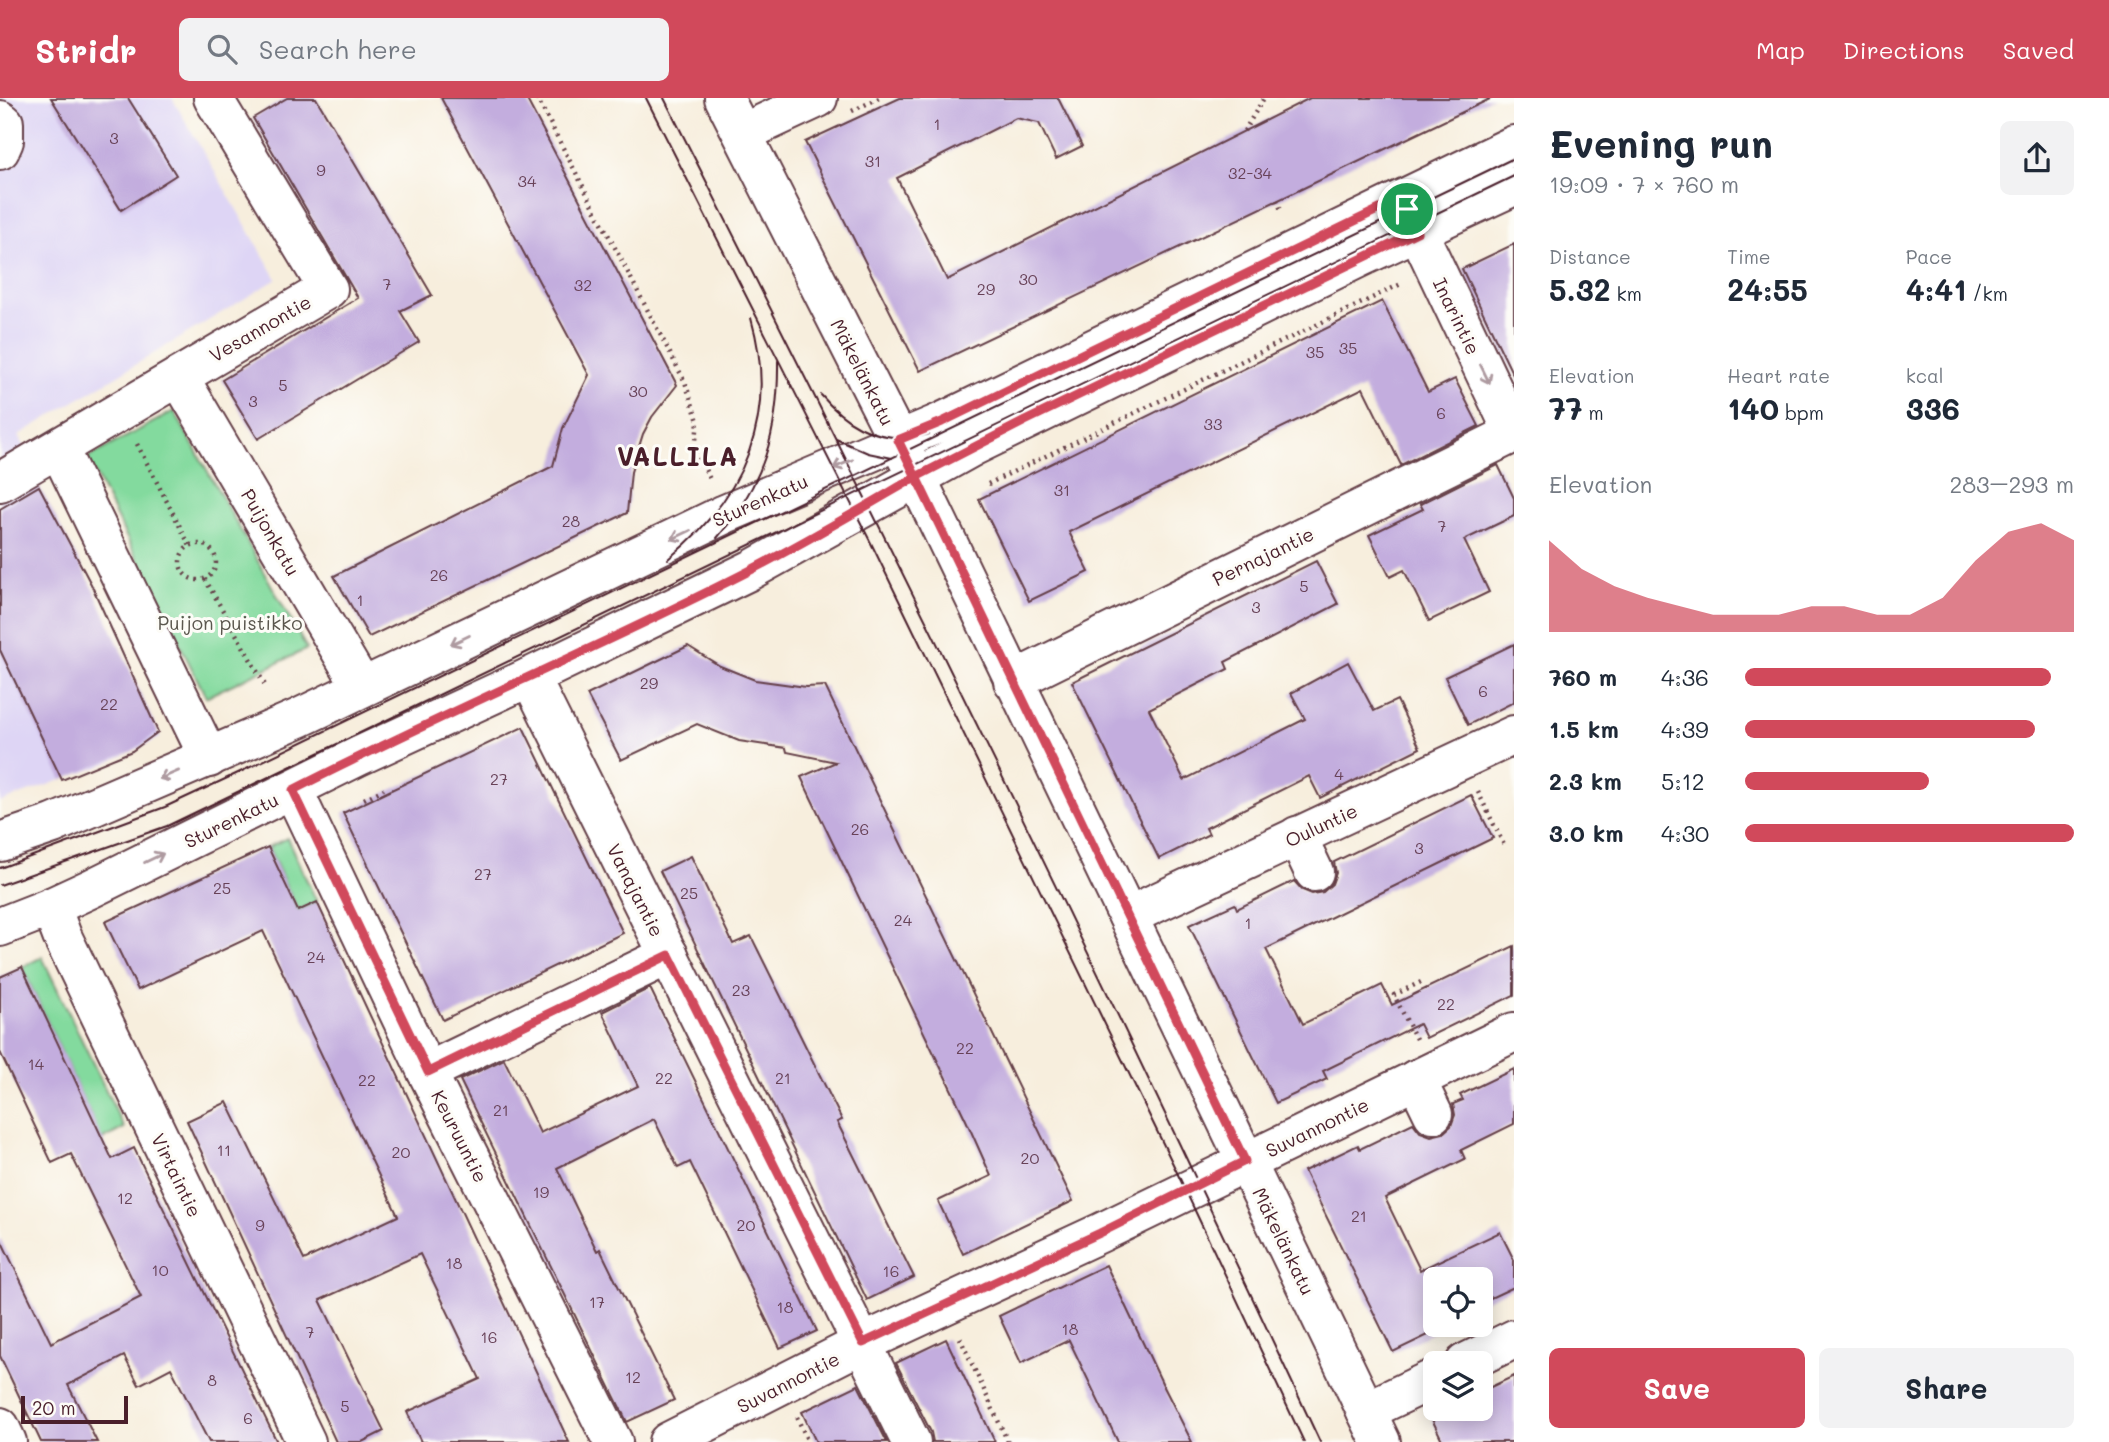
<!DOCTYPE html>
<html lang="en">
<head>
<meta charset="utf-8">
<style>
	:root { --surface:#fff; --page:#f2f2f3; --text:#1f2937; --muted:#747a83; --accent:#d1495b }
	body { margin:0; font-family:Mali,sans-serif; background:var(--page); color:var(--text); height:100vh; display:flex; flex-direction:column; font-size:26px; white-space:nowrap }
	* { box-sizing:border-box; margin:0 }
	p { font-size:23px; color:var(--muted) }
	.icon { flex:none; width:38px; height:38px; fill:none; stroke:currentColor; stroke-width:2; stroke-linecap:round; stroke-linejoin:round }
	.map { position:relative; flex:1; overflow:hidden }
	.details { display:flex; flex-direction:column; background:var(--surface); width:595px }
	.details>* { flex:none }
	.tools { position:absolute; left:1423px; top:1169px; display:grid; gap:14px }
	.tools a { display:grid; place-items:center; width:70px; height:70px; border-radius:10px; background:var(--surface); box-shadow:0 4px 18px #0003; font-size:35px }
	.scale { position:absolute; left:21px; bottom:18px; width:107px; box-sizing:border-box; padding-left:7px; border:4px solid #4a1f2b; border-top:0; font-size:19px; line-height:24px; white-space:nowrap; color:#4a1f2b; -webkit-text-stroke:5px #fdfcf7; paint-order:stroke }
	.pin { position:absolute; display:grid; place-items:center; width:60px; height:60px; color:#fff; margin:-30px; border:4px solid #fff; border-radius:50%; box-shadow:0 2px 7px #0007 }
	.round { display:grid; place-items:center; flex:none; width:74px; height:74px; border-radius:10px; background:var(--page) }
	.headline { display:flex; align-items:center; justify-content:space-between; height:119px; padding:0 35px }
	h1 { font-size:38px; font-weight:700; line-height:52px }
	.figures { display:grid; grid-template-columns:repeat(3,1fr); gap:10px; height:119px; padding:7px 35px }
	.figures div { display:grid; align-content:center }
	.figures b { font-size:30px; font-weight:700 }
	.figures small { font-size:19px; font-weight:400 }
	.figures p { font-size:19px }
	.chart { height:196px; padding:14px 35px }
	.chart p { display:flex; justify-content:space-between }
	.chart svg { width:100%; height:126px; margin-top:7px; fill:var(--accent); opacity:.7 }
	.action { display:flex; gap:14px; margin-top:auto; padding:14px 35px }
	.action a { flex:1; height:80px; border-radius:10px; background:var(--accent); color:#fff; font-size:28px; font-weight:700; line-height:80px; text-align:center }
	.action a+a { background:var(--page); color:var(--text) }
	ul { padding:0 35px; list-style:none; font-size:23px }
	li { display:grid; grid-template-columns:112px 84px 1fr; align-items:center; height:52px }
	li i { height:18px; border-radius:9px; background:var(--accent) }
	header { display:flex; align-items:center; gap:42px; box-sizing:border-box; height:98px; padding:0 35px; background:var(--accent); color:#fff }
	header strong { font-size:33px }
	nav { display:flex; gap:38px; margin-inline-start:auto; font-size:24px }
	.search { width:490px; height:63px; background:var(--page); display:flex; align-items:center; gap:18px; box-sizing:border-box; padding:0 24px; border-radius:10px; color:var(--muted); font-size:26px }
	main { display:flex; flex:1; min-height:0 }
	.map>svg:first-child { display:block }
	.built { fill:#ded5f5 }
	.green { fill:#83da9e; stroke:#667c64; stroke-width:2 }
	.building { fill:#c3adde }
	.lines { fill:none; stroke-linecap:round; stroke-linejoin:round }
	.minor-casing { stroke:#643e46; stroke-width:42 }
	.major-casing { stroke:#643e46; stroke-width:42 }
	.path { stroke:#643e46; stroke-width:4.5; stroke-dasharray:2 5; stroke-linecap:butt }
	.minor { stroke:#fff; stroke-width:38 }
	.major { stroke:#fff; stroke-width:38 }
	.tram { stroke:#4a1f2b; stroke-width:2 }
	.oneway { stroke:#ae9aa0 }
	.route-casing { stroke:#fff; stroke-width:14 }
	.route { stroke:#d1495b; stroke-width:9 }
	.labels { text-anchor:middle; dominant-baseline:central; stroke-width:6; stroke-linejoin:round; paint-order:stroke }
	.number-label { font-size:16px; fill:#684258 }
	.street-label { font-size:19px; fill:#4a1f2b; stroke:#fdfcf7 }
	.park-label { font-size:19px; fill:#5b574e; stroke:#fdfcf7 }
	.district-label { font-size:26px; font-weight:bold; letter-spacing:2px; fill:#4a1f2b; stroke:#fdfcf7 }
</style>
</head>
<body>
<header>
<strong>Stridr</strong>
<div class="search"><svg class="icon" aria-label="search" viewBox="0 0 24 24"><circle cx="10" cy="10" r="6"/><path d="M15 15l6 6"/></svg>Search here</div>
<nav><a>Map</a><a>Directions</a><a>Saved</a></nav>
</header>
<main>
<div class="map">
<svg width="1514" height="1344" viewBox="0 0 1514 1344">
	<rect width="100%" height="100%" fill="#fdfcf7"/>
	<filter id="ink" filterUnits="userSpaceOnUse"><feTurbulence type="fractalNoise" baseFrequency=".0143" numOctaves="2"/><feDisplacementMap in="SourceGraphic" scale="14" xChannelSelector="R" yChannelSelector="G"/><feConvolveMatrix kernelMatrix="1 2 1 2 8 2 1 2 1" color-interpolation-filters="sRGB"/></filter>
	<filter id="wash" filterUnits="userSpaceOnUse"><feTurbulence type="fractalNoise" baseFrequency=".00686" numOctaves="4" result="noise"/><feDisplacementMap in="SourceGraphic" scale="28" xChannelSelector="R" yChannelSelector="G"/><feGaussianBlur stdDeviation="1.57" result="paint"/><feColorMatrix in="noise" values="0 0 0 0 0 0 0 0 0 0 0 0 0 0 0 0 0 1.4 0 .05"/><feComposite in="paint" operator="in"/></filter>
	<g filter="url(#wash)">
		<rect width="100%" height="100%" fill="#f7eedd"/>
		<polygon class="built" points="0,0 172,0 277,181 19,337 39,388 160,640 98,669 0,704"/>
		<g class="green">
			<polygon points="174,313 307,551 206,599 87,360"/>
			<polygon points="287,740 317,804 298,813 268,749"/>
			<polygon points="42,859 124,1030 102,1042 22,869"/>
		</g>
		<g id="blocks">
			<g class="building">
				<polygon points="51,0 128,0 176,77 121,112"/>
				<polygon points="287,0 316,0 432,197 400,213 419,244 258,341 222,282 358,200 253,20"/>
				<polygon points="441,0 526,0 677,287 652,319 643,336 631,374 627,415 369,539 334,478 553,368 563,330 589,277"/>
				<polygon points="900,0 1058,0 1082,48 1056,61 1039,25 1016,20 897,80 947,182 1310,0 1492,0 920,273 805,44"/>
				<polygon points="1514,146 1514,279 1462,171"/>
				<polygon points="1382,203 1428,294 1455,281 1479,328 1401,367 1363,290 1069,434 1089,474 1029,503 979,401"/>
				<polygon points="1498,367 1514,400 1514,418 1464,442 1489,494 1429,523 1404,472 1390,479 1369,437 1423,411 1420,406"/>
				<polygon points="39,388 91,486 158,634 132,653 62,682 0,552 0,411"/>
				<polygon points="1316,463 1338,506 1225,564 1228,571 1149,611 1184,682 1305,621 1291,595 1348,564 1374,613 1397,602 1420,650 1320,700 1309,678 1206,730 1209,736 1159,761 1072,584"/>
				<polygon points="1514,546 1514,604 1468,627 1445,579"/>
				<polygon points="688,548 720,568 755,582 806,589 825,588 1073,1103 963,1156 938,1103 991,1078 966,1022 801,679 836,664 787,654 786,650 739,643 697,626 621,662 587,597"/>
				<polygon points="523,629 623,835 443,922 343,715"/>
				<polygon points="1471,697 1493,740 1266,851 1303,926 1382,887 1392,907 1514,848 1514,897 1426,940 1419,926 1323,973 1327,981 1276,1005 1189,827 1235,806 1237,811 1294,783 1302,792 1312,796 1323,794 1332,786 1336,775 1334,764"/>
				<polygon points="268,749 298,813 317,804 569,1344 421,1344 407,1314 480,1281 420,1156 320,1202 384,1333 362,1344 336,1344 187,1023 227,1004 304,1162 398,1118 263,833 138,892 105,824"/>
				<polygon points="691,758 733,846 751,838 842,1022 837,1024 914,1179 867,1202 660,773"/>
				<polygon points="22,869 112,1061 134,1050 277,1344 209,1344 171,1270 139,1287 124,1258 68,1287 97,1344 41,1344 0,1258 0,1140 51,1245 141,1199 71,1056 52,1065 0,954 0,879"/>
				<polygon points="650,890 817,1233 780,1250 690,1064 678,1070 654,1021 557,1070 597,1153 600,1151 674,1302 627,1324 460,982 504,961 540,1035 638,988 602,914"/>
				<polygon points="1514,971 1514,1026 1461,1052 1465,1061 1385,1100 1420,1172 1500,1134 1514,1162 1514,1189 1480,1205 1480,1181 1435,1181 1435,1227 1449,1227 1393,1254 1304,1073 1358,1047 1360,1051 1413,1025 1420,1034 1431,1038 1443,1035 1451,1028 1455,1017 1453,1006 1463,1002 1460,997"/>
				<polygon points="1106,1167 1163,1287 1192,1344 1118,1344 1069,1242 1021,1265 999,1218"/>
				<polygon points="946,1241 995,1344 933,1344 931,1334 896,1265"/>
				<polygon points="1514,1278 1514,1344 1443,1344 1427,1311 1480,1311 1480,1294"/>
				<polygon points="858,1287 887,1344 816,1344 802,1314"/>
			</g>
		</g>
	</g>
	<g filter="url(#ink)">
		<use href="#blocks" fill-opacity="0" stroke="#643e46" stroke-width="2"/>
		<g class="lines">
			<g class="minor-casing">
				<g id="minor">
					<polyline points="0,22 4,25 4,43 0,52"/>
					<polyline points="743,35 818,0"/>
					<polyline points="1403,102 1514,336"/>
					<polyline points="179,279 362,589"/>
					<polyline points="59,351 209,660"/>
					<polyline points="0,384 328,191 213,0"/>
					<polyline points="530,579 911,1344"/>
					<polyline points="1013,583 1514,335"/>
					<polyline points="293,692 427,974 613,1344"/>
					<polyline points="1297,738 1314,774"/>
					<polyline points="51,809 62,838 306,1344"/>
					<polyline points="1128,818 1514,637"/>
					<polyline points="427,974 669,857"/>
					<polyline points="1416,981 1433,1016"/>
					<polyline points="1465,1265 1514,1241"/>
					<polyline points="1366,1313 1435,1280"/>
					<polyline points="0,1329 7,1344"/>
					<polyline points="668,1344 863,1245 1100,1135 1514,934"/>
				</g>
			</g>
			<g class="major-casing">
				<g id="major">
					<polyline points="724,0 911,368 1381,1344"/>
					<polyline points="0,744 53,726 299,620 725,416 942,324 1514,47"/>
					<polyline points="0,829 51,809 92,790 359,658 530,579 751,472 974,348 1361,159 1514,88"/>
				</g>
			</g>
			<g class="path">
				<polyline points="537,0 685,284 698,323 695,352 711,383"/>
				<polyline points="852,13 879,0"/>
				<polyline points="1244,33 1264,0"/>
				<polyline points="1277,102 1281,112"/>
				<polyline points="137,346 190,448"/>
				<polyline points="988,386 1403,185"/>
				<circle cx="198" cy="464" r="18"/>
				<polyline points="205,481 265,587"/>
				<polyline points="1478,694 1504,747"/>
				<polyline points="364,701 384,691"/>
				<polyline points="1416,941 1394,897 1423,883"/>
				<polyline points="960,1240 1008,1344"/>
				<polyline points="797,1319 808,1344"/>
			</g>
			<use href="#minor" class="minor"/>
			<use href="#major" class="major"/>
			<g class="tram">
				<polyline points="646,0 871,445 1173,1066 1304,1344"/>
				<path d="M664 0C890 444 1109 892 1320 1344"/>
				<path d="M821 297C849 330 885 347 929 336"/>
				<polyline points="836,341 868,355 892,360"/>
				<path d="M717 440C764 386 779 333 778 263"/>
				<path d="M668 461C745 399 779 318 751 220"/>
				<polyline points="0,770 165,709 236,676 1514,60"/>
				<polyline points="0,787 167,728 1514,78"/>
			</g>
		</g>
		<defs><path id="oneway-shaft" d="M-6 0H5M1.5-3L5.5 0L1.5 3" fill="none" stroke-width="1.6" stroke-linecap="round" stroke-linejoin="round" transform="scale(1.75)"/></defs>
		<g class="oneway">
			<use href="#oneway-shaft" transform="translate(1485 276) rotate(64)"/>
			<use href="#oneway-shaft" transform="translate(843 366) rotate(157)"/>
			<use href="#oneway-shaft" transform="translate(681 437) rotate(155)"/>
			<use href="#oneway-shaft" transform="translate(460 542) rotate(154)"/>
			<use href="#oneway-shaft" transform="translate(169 677) rotate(157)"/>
			<use href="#oneway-shaft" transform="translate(154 760) rotate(-26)"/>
		</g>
	</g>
	<g class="lines" filter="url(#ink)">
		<g class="route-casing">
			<path id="route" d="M1407 111 1402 100 942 324 898 342 916 379C861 411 806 444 749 473 599 550 443 615 293 692L428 974 669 857 863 1245 1100 1135 1245 1063 916 379 1025 323 1417 134 1407 111"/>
		</g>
		<use href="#route" class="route"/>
	</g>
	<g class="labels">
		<g class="number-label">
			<text x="937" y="25">1</text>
			<text x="114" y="39">3</text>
			<text x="873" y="62">31</text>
			<text x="321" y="71">9</text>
			<text x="1250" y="74">32-34</text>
			<text x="527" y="82">34</text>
			<text x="1028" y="180">30</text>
			<text x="387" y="185">7</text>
			<text x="583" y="186">32</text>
			<text x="986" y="190">29</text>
			<text x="1348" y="249">35</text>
			<text x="1315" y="253">35</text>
			<text x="283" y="286">5</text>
			<text x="638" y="292">30</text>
			<text x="253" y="302">3</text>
			<text x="1441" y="314">6</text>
			<text x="1213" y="325">33</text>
			<text x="1062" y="391">31</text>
			<text x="571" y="422">28</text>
			<text x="1442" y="427">7</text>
			<text x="439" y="476">26</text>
			<text x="1304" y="487">5</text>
			<text x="360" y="501">1</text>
			<text x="1256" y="508">3</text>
			<text x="649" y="584">29</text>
			<text x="1483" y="592">6</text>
			<text x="109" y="605">22</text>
			<text x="1339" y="675">4</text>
			<text x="499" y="680">27</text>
			<text x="860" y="730">26</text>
			<text x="1419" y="749">3</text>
			<text x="483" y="775">27</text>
			<text x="222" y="789">25</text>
			<text x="689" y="794">25</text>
			<text x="903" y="821">24</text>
			<text x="1248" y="824">1</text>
			<text x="316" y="858">24</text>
			<text x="741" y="891">23</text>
			<text x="1446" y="905">22</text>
			<text x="965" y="949">22</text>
			<text x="36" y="965">14</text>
			<text x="664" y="979">22</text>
			<text x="783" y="979">21</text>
			<text x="367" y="981">22</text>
			<text x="501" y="1011">21</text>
			<text x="224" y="1051">11</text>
			<text x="401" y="1053">20</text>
			<text x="1030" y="1059">20</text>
			<text x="541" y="1093">19</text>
			<text x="125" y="1099">12</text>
			<text x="1359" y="1117">21</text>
			<text x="260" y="1126">9</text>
			<text x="746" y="1126">20</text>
			<text x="454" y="1164">18</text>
			<text x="160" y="1171">10</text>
			<text x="891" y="1172">16</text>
			<text x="597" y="1203">17</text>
			<text x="785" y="1208">18</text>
			<text x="1070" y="1230">18</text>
			<text x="310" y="1233">7</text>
			<text x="489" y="1238">16</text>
			<text x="633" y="1278">12</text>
			<text x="212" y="1281">8</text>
			<text x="345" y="1307">5</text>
			<text x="248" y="1319">6</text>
		</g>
		<g class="street-label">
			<text transform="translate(1457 218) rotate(64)">Inarintie</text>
			<text transform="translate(260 230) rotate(-30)">Vesannontie</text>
			<text transform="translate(863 274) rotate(63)">Mäkelänkatu</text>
			<text transform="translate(760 402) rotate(-24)">Sturenkatu</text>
			<text transform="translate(271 434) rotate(60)">Puijonkatu</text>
			<text transform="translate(1263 458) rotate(-26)">Pernajantie</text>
			<text transform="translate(231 722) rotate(-26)">Sturenkatu</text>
			<text transform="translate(1321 727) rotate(-25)">Ouluntie</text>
			<text transform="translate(636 792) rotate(63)">Vanajantie</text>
			<text transform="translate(1317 1029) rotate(-26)">Suvannontie</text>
			<text transform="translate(460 1038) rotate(63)">Keuruuntie</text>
			<text transform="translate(177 1077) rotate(64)">Virtaintie</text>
			<text transform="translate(1284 1143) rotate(64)">Mäkelänkatu</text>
			<text transform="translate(788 1284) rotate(-27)">Suvannontie</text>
		</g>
		<g class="park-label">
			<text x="230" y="524">Puijon puistikko</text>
		</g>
		<g class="district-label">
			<text x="678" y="358">VALLILA</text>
		</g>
	</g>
</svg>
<div class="tools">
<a><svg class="icon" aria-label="locate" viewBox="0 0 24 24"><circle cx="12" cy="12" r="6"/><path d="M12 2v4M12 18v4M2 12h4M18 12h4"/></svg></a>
<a><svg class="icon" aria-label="layers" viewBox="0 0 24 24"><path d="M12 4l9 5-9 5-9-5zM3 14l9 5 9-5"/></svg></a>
</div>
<div class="scale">20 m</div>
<div class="pin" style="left:1407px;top:111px;background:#1e9e55"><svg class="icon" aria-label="arrive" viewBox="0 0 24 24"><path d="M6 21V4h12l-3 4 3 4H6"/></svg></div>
</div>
<section class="details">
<div class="headline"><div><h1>Evening run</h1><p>19:09 · 7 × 760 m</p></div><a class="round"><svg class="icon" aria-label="share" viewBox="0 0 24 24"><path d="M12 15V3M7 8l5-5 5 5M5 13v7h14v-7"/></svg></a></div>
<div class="figures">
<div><p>Distance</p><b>5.32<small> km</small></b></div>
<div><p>Time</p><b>24:55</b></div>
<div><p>Pace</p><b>4:41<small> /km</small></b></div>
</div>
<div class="figures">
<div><p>Elevation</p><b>77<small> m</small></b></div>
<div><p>Heart rate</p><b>140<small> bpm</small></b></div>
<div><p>kcal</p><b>336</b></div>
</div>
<div class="chart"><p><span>Elevation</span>283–293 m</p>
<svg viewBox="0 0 160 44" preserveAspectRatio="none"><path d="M0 44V12L10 22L20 28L30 32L40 35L50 38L60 38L70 38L80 35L90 35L100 38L110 38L120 32L130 19L140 9L150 6L160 12V44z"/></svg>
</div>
<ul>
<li><b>760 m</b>4:36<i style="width:93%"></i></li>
<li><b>1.5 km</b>4:39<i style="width:88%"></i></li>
<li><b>2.3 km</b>5:12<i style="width:56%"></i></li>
<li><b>3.0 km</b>4:30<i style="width:100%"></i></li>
</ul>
<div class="action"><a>Save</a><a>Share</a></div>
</section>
</main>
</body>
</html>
